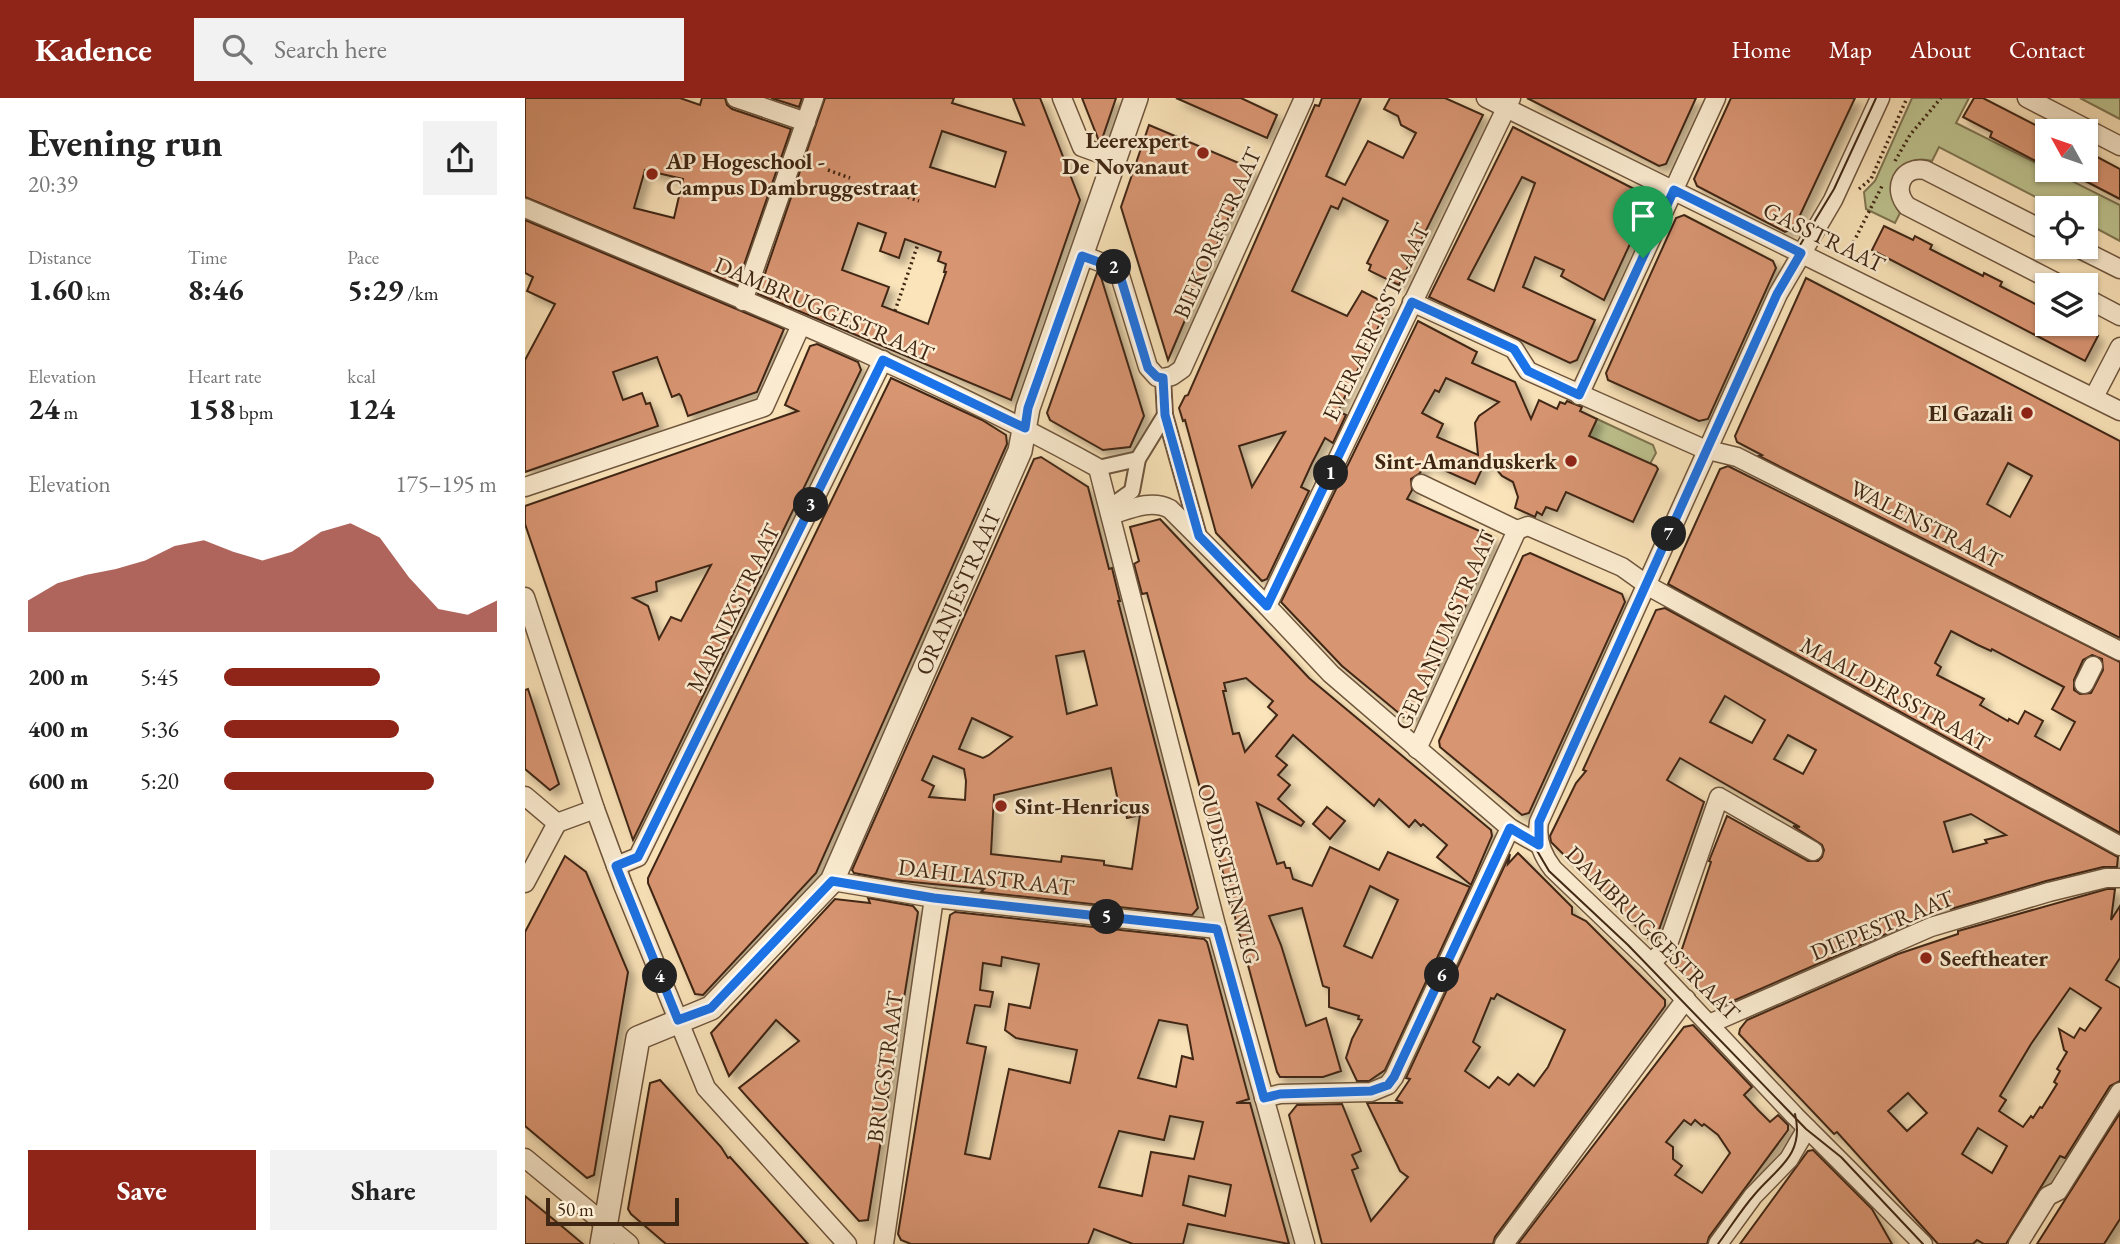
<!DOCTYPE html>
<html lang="en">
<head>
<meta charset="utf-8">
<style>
	:root { --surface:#fff; --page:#f2f2f2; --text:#222; --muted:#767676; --accent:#8f2418 }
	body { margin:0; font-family:"EB Garamond",serif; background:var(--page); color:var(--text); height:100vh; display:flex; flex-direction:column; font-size:26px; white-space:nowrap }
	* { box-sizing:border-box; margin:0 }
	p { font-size:23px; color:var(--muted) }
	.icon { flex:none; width:38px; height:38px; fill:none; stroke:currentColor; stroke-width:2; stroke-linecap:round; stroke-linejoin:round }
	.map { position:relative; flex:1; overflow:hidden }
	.drawer { display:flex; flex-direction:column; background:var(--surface); width:525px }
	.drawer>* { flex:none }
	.needle { width:46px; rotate:310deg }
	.tools { position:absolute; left:1510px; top:21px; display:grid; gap:14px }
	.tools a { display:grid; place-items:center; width:63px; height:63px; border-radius:0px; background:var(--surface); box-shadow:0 2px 5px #0004; font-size:35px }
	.scale { position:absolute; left:21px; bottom:18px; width:133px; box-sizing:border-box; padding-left:7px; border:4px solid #402714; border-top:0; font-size:19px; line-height:24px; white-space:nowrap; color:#402714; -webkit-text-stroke:5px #fcedd2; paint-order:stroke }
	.pin { position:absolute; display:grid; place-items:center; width:60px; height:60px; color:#fff; margin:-72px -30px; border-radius:50% 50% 50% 0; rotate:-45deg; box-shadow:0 0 7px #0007 }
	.pin .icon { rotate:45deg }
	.km { position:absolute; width:35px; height:35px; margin:-18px; border-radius:50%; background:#222; color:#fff; font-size:19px; line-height:35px; text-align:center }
	.round { display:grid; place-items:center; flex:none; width:74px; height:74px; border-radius:0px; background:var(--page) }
	.overview { display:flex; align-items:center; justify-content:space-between; height:119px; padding:0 28px }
	h1 { font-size:38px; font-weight:700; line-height:52px }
	.metrics { display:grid; grid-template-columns:repeat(3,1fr); gap:10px; height:119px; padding:7px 28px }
	.metrics div { display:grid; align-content:center }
	.metrics b { font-size:30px; font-weight:700 }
	.metrics small { font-size:19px; font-weight:400 }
	.metrics p { font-size:19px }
	.chart { height:196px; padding:14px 28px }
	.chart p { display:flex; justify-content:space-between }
	.chart svg { width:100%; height:126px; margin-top:7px; fill:var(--accent); opacity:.7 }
	.action { display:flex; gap:14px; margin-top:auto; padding:14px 28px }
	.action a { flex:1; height:80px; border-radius:0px; background:var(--accent); color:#fff; font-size:28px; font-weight:700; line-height:80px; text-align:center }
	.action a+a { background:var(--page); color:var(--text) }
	ul { padding:0 28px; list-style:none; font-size:23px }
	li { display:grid; grid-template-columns:112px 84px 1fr; align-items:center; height:52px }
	li i { height:18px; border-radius:9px; background:var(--accent) }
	header { display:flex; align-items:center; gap:42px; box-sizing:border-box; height:98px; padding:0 35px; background:var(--accent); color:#fff }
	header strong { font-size:33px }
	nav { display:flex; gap:38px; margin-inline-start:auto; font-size:24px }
	.search { width:490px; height:63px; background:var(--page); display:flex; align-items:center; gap:18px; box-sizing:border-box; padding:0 24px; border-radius:0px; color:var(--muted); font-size:26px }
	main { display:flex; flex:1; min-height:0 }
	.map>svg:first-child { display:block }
	.green { fill:#bec490; stroke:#7f7652; stroke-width:2 }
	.building { fill:#d89572; stroke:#402714; stroke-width:2; fill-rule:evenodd; filter:url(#shadow) }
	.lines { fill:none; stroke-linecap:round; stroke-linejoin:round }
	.pedestrian-casing { stroke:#6f563e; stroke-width:18 }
	.minor-casing { stroke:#6f563e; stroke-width:21 }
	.tertiary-casing { stroke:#6f563e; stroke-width:26 }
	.path { stroke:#402714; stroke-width:3.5; stroke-dasharray:2 3.5; stroke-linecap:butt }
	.pedestrian { stroke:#fcedd2; stroke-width:14 }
	.minor { stroke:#fcedd2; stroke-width:18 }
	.tertiary { stroke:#fcedd2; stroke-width:23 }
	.tram { stroke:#402714; stroke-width:2 }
	.route-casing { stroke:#fff; stroke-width:14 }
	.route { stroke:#1a73e8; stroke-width:9 }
	.poi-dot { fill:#8f2418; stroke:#fcedd2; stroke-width:2.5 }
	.labels { text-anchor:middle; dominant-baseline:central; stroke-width:5; stroke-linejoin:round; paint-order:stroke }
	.poi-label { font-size:23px; font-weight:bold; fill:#402714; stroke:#fcedd2; text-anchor:end }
	.street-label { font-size:23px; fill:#402714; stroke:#fcedd2 }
</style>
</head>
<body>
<header>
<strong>Kadence</strong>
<div class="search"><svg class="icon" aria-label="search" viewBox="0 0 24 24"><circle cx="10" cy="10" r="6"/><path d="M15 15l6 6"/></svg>Search here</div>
<nav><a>Home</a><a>Map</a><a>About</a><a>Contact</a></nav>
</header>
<main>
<section class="drawer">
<div class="overview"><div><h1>Evening run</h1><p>20:39</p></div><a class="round"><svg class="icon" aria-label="share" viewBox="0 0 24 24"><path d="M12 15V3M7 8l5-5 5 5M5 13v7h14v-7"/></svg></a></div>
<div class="metrics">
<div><p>Distance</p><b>1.60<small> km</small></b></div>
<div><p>Time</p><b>8:46</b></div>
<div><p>Pace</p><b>5:29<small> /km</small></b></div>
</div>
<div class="metrics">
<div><p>Elevation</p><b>24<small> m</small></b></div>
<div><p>Heart rate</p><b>158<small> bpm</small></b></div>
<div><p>kcal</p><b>124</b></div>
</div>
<div class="chart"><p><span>Elevation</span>175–195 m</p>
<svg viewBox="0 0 160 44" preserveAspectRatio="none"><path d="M0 44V33L10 27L20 24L30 22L40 19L50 14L60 12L70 16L80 19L90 16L100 9L110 6L120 11L130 25L140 36L150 38L160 33V44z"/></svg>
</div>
<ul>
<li><b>200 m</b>5:45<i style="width:57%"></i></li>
<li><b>400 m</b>5:36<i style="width:64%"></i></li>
<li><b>600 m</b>5:20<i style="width:77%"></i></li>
</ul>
<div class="action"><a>Save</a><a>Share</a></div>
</section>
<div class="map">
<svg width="1595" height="1146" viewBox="0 0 1595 1146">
	<defs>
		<filter id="shadow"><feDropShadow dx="6" dy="6" stdDeviation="3.5" flood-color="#0004"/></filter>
	</defs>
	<rect width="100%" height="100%" fill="#fbe4ba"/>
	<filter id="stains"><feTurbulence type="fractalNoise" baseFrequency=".00286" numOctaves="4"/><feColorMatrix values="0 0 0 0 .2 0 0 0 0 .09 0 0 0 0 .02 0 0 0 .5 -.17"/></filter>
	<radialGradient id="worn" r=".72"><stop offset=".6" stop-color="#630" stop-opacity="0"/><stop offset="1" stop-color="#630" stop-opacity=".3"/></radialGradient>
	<g class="green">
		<path d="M1387 0H1444L1431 25 1595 107V143L1561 125V110H1532L1414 49 1407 63C1374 54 1357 89 1375 115L1370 125 1341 111 1339 94 1350 83Z"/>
		<polygon points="1555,0 1595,0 1595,21"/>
		<polygon points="1072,321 1128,347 1131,355 1125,366 1064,338"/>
	</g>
	<g class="building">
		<path d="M0 0H155L175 7 177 0H200L202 7 207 11 266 31 212 187 0 99ZM120 72 158 81 149 120 109 110Z"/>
		<polygon points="246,0 277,0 274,9"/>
		<path d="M300 0H429L427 5 499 27 488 0H515L555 102 486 302 233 196ZM417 33 481 54 470 89 405 69ZM333 125 361 135 355 153 374 160 380 141 416 154 413 163 421 166 419 174H421L403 226 357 208 364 189 317 172Z"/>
		<polygon points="557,0 591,0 576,44 574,43"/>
		<polygon points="651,0 716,0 752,17 742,40"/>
		<path d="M797 0H836L801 78 820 87 843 43 878 60 891 35 876 27 873 18 859 11 865 0H920L958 17 874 187 847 174 844 172 846 167 842 165 863 123 818 100 813 111 806 108 767 193 822 218 837 193 864 207 813 313 821 317 808 345 800 340 787 365 776 389 784 393 742 481 737 483 691 435 660 322 658 323 654 310 660 298 663 297 790 7 794 8ZM760 334 727 389 714 348Z"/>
		<polygon points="1002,0 1171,0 1141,66 1134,68"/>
		<polygon points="1206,0 1330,0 1269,130 1260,134 1172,88 1169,81"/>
		<polygon points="1449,0 1458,0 1522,33 1522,69 1465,39 1467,34 1438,19"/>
		<polygon points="624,27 728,71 703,121 643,262 596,109"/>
		<path d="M988 29 1121 97 1124 105 1079 202 1036 178 1039 172 1010 159 998 189 1070 222 1052 262 1045 265 904 199ZM997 79 1010 85 969 193 943 181Z"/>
		<polygon points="1561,53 1595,71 1595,101 1539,72 1561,72"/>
		<polygon points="1159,117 1248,163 1251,170 1183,321 1174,323 1083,282 1081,275 1151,120"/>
		<polygon points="0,122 259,231 232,294 163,318 156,298 154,296 147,299 132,259 88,274 98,302 117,295 121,306 125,305 133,328 0,374 0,262 30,206 2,193 8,179 0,175"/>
		<polygon points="1359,128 1388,142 1390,138 1407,147 1405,151 1458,178 1459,175 1477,184 1475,188 1522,212 1522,226 1549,226 1573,238 1560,263 1347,152"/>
		<polygon points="572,175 575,176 619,318 605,349 578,352 525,322 522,315"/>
		<path d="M1281 180 1595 343V540L1234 358 1237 357 1212 344 1210 338ZM1483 365 1507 378 1485 419 1462 406Z"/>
		<path d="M893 223 952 254 947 265 990 284 1006 321 1014 302 1032 311 1035 304 1040 306 1042 303 1057 309 1055 313 1072 321 1064 338 1131 368 1133 371 1108 424 1041 394 1032 413 1021 409 1017 417 1012 414 1010 419 990 410 993 399 988 384 977 378 962 360 950 386 901 364 895 375 886 381 887 392 882 401 966 438 969 445 890 619 881 621 817 568 756 504ZM921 280 974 304 954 318 950 325 953 357 912 339 918 326 897 315 910 292 914 294Z"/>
		<path d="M292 246 333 264 336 272 108 742 0 426V408L273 313 260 307 285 248ZM186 467 156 523 146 519 134 541 123 508 108 500 132 493 131 484Z"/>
		<polygon points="366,280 457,322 481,337 482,346 291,775 178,897 170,896 123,785 123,780"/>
		<path d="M516 359 563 389 584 471 587 470 595 503H593L673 810 667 817 456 794 459 791 367 782 329 775 327 772 509 361ZM559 553 572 607 542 616 531 558ZM447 620 487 639 464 657 458 660 434 651ZM408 658 439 671 441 683 440 702 404 699 409 688 397 682ZM586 670 593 703 600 712 602 720 615 717 607 771 579 767V763L537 758 536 764 466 756 469 697Z"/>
		<path d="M1203 368 1595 564V735L1143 486 1195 371ZM1426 533 1453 547 1466 553 1467 551 1539 589 1527 611 1550 624 1535 652 1510 638 1518 623 1500 613 1493 626 1484 621 1483 623 1455 607 1459 601 1412 577 1416 569 1410 565ZM1567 557 1577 561 1578 572 1566 595 1555 596 1549 592V582L1558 562Z"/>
		<path d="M635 421 784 580 966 732 967 738 946 787 912 759 922 747 898 726 896 728 890 722 884 729 854 701 849 708 768 637 751 658 762 667 753 677 765 687 753 701 779 724 776 728 732 705 752 766 759 764 761 770H765L768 781 787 788 805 749 854 772 863 754 945 789 860 972 844 983H832L821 960 827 941 837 922 833 921 834 918 804 909V890L798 888 777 810 744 818 756 847 781 928 801 920 816 973 798 979H755L752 974 622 495 617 496 609 466 614 463 605 429ZM721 580 748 603 743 609 752 617 720 654 714 635 708 636 698 593H701L699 585ZM845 788 873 802 847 860 819 848Z"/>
		<polygon points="1005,455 1097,496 1100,504 1004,715 997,717 915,649 914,643 998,458"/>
		<path d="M1140 510 1593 759 1592 769H1578L1521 783 1426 811 1425 808 1201 906H1189L1151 869 1186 764 1184 763 1202 718 1283 763H1293L1297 759 1299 752 1297 747 1268 728 1275 729 1155 660 1142 682 1179 704 1129 846 1026 744 1025 738 1051 685 1061 673 1058 672 1131 512ZM1200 598 1240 622 1227 645 1185 624ZM1263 637 1291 652 1278 676 1249 661ZM1446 716 1481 737 1460 742 1462 745 1428 754 1419 724Z"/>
		<polygon points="3,591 34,686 25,692 0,671 0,592"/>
		<polygon points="802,709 820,723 805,741 788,726"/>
		<path d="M993 755 1047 809V816L1061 823 1140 902V908L970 1139 968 1146H797L764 1017 772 1007 817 1006 836 1053 827 1057 833 1070 827 1072 846 1123 883 1079 875 1073 842 1005H878L871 1002 885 981 881 980 985 756 983 766ZM972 896 1040 932 1023 969 1009 988 993 976 984 987 973 979 964 990 940 973 955 949 948 944 966 900 969 901Z"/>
		<polygon points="40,758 61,774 103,874 69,1077 62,1080 0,1028 0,834"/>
		<path d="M1582 791H1590L1586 822 1595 808V860L1581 882 1595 890V983L1585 988 1540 1060 1535 1058 1481 1146H1459L1452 1142 1448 1146H1413L1312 1034 1309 1036 1214 936 1215 931 1222 922 1373 856 1433 836V833ZM1545 890 1576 910 1560 933 1555 930 1549 940 1534 931 1539 952 1542 954 1532 971 1535 973 1529 984 1532 986 1517 1010 1515 1009 1508 1020 1506 1018 1498 1029 1474 1013 1481 1002 1475 998 1506 946ZM1383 995 1402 1015 1382 1033 1363 1013ZM1453 1030 1482 1048 1467 1075 1437 1056Z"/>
		<polygon points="343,800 388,808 393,814 343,1122 334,1123 214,990 274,943 251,922 204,978 186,935 310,801 345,805"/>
		<path d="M430 814 679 841 682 844 724 1001 711 1005H725L764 1146 663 1126 658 1146H608L569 1131 563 1146H386L376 1142 373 1136 425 817ZM477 859 514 866 505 910 484 906 480 932 491 940 552 952 545 985 484 971 465 1061 440 1056 461 949 442 945 450 907 465 909 468 894 455 892 458 865 476 868ZM634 922 662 927 668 961 657 958 651 989 613 980ZM645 1018 678 1024 669 1061 626 1054 617 1098 574 1089 594 1033 639 1042ZM664 1078 706 1087 700 1118 658 1107Z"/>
		<path d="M1168 927 1227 989 1219 997 1234 1013 1245 1024 1253 1017 1263 1027V1032L1184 1139 1182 1146H993L1159 929ZM1159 1022 1166 1027 1170 1022 1177 1028 1179 1026 1193 1037 1205 1055 1177 1095 1150 1077 1157 1068 1148 1061V1049L1141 1044Z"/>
		<polygon points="135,982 196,1049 203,1060 205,1059 283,1146 141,1146 106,1116 103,1111 125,985"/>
		<polygon points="1595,1015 1595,1121 1579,1146 1512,1146"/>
		<polygon points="1288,1052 1347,1111 1367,1146 1215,1146 1283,1053"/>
		<polygon points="0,1098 39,1130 58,1146 0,1146"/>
	</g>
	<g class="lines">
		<g class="pedestrian-casing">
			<g id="pedestrian">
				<polyline points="638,280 640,317 674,438"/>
				<polyline points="573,370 613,361"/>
				<polyline points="586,417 593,403 607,393 613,361 640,317"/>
			</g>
		</g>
		<g class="minor-casing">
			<g id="minor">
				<polyline points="211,0 281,24"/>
				<polyline points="537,0 557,49 590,61"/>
				<polyline points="961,0 1595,313"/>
				<path d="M1355 0 1308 102 1253 196 1014 724C1011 742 1017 757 1028 771L1126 865 1270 1018 1398 1146"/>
				<polyline points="1502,0 1595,48"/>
				<path d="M0 110C193 192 389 268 573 370L692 831 780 1146"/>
				<path d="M1522 134 1400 72C1377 68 1367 91 1382 108L1536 187"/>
				<polyline points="1551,149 1595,171"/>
				<polyline points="557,157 593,171 623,269 632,279 638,280 647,278 657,271 779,0"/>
				<polyline points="1561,200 1595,218"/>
				<polyline points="218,203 289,0"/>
				<polyline points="887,204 989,251 1003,273 1179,351 1212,359 1595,553"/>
				<polyline points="1054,297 1191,0"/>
				<polyline points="1569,299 1595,249"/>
				<polyline points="896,386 992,432 1003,428 1097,469 1125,489 1595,748"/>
				<polyline points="0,389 239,309 276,227"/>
				<path d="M586 417C605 411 626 401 645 411L742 508 806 576 985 730 1015 747"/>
				<polyline points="0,499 70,711 98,787 181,990 322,1146"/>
				<polyline points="742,508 986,0"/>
				<polyline points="1559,586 1568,568"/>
				<polyline points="892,651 992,432"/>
				<polyline points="0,698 32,725"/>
				<polyline points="32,725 70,711"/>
				<polyline points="91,768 113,759 358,262"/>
				<polyline points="307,783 409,800 692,831"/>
				<polyline points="0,785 32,725"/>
				<polyline points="1126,865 1142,849 1194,699 1288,753"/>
				<polyline points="1184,926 1406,829 1524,794 1581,780 1595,780"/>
				<polyline points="739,1000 755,996 846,994 863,987 869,979 985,730"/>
				<polyline points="0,1060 104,1146"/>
				<polyline points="359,1146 409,800"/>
				<polyline points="979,1146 1161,901"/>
				<polyline points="1193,1146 1228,1098 1264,1061 1282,1030"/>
				<polyline points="1493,1146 1523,1098 1533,1093 1595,994"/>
			</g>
		</g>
		<g class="tertiary-casing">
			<polyline id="tertiary" points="77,1146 113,940 186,910 307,783 495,353 503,310 611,0"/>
		</g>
		<g class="path">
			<polyline points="1370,63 1385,37 1416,0"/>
			<polyline points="303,72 325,80"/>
			<polyline points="346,87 394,103"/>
			<polyline points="1334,91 1346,81 1382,0"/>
			<polyline points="1321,159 1357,88"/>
			<polyline points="370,213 393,146"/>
		</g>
		<use href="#pedestrian" class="pedestrian"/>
		<use href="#minor" class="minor"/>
		<use href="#tertiary" class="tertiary"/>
		<g class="tram">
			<polyline points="1351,0 1309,91 1269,157 1255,185 1010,719 1008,730 1011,751 1024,773 1103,847 1281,1031 1316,1059 1398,1146"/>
			<path d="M1193 1146C1205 1130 1216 1112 1230 1096 1252 1070 1280 1057 1270 1016"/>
		</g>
	</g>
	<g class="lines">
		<g class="route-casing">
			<polygon id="route" points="1149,92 1276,155 1252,196 1014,724 1014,747 985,730 869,979 863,987 846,993 755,996 739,1000 692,831 409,800 307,783 186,910 153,922 91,768 113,759 358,262 500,330 503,310 557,158 593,171 623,270 632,279 638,280 640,317 674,438 742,508 887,204 989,251 1003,273 1054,297"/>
		</g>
		<use href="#route" class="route"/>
	</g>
	<g class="poi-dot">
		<circle cx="678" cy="55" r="7"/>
		<circle cx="127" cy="76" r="7"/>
		<circle cx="1502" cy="315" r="7"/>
		<circle cx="1046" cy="363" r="7"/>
		<circle cx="476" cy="708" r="7"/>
		<circle cx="1401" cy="860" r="7"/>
	</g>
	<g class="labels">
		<g class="poi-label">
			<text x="664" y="42">Leerexpert<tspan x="664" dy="26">De Novanaut</tspan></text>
			<text x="141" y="63" text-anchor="start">AP Hogeschool -<tspan x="141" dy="26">Campus Dambruggestraat</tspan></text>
			<text x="1488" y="315">El Gazali</text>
			<text x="1032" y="363">Sint-Amanduskerk</text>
			<text x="490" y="708" text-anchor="start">Sint-Henricus</text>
			<text x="1415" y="860" text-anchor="start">Seeftheater</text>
		</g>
		<g class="street-label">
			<text transform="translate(692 135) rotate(-66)">BIEKORFSTRAAT</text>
			<text transform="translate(1299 139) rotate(26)">GASSTRAAT</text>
			<text transform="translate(299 211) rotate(23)">DAMBRUGGESTRAAT</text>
			<text transform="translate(851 224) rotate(-64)">EVERAERTSSTRAAT</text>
			<text transform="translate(1401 426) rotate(27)">WALENSTRAAT</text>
			<text transform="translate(433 494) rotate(-66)">ORANJESTRAAT</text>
			<text transform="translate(208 510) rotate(-64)">MARNIXSTRAAT</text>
			<text transform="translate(920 532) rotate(-66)">GERANIUMSTRAAT</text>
			<text transform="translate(1370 596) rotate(29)">MAALDERSSTRAAT</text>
			<text transform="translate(704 776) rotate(75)">OUDESTEENWEG</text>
			<text transform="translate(461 779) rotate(7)">DAHLIASTRAAT</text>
			<text transform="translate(1357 827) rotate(-22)">DIEPESTRAAT</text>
			<text transform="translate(1128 835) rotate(45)">DAMBRUGGESTRAAT</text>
			<text transform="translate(360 969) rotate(-82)">BRUGSTRAAT</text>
		</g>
	</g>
	<rect width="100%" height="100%" filter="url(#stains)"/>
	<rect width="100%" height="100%" fill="url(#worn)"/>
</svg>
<div class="tools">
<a><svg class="needle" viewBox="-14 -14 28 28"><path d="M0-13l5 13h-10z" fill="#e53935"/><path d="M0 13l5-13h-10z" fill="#767676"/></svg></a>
<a><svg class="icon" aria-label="locate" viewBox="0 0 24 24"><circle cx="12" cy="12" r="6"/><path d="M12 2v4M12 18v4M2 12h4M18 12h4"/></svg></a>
<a><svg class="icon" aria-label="layers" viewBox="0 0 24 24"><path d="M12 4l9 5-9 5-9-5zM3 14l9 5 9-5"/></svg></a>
</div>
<div class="scale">50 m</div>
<div class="pin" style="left:1118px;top:160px;background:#1e9e55"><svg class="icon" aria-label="arrive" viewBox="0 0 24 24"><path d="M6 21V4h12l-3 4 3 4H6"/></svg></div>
<b class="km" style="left:806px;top:375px">1</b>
<b class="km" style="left:589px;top:169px">2</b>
<b class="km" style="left:286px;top:407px">3</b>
<b class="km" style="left:135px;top:878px">4</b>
<b class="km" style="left:582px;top:819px">5</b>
<b class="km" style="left:917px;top:877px">6</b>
<b class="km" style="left:1144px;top:436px">7</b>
</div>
</main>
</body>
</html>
